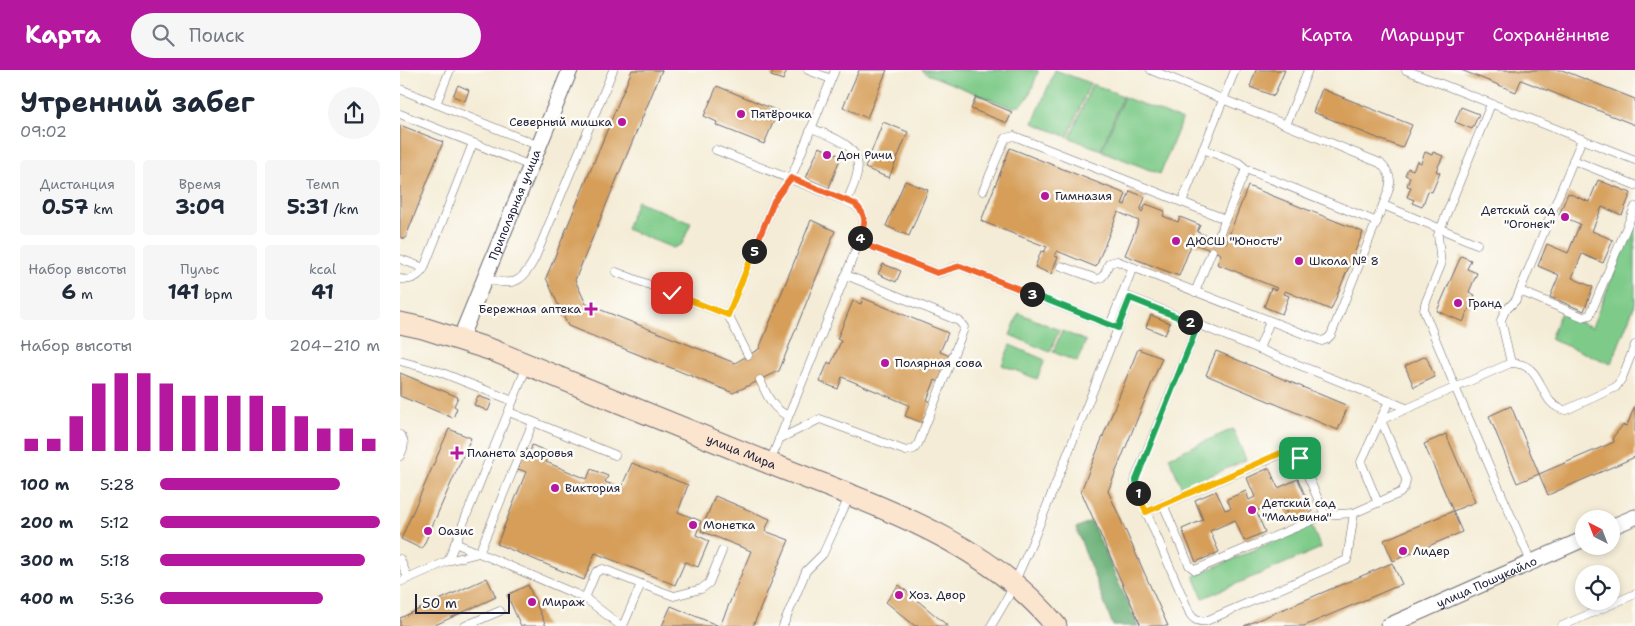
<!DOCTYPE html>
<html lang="ru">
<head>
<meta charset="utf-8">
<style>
	:root { --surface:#fff; --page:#f6f6f7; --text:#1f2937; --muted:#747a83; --accent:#b5179e }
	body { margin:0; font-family:"Shantell Sans",sans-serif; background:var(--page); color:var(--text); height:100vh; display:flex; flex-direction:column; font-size:19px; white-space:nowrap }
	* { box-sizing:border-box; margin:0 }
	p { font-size:16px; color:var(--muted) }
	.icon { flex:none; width:28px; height:28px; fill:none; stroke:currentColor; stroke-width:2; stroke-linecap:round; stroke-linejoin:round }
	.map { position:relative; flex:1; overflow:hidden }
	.sheet { display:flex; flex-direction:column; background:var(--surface); width:400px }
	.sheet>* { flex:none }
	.needle { width:32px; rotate:318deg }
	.fabs { position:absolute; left:1175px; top:440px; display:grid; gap:10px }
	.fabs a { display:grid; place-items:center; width:45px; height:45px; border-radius:50%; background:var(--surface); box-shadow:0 2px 8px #0003; font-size:25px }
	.scale { position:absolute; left:15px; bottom:12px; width:95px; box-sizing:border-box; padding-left:5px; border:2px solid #22223b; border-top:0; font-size:14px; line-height:18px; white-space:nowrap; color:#22223b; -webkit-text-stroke:4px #fdfcf7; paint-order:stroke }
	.pin { position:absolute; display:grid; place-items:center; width:42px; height:42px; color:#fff; margin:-21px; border-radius:10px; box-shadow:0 2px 8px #0006 }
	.km { position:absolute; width:25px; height:25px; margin:-12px; border-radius:50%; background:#222; color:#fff; font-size:14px; line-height:25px; text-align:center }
	.round { display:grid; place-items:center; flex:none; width:52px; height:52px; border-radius:26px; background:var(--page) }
	.overview { display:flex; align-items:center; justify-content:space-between; height:85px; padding:0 20px }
	h1 { font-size:28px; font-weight:700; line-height:38px }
	.metrics { display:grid; grid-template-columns:repeat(3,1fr); gap:8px; height:85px; padding:5px 20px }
	.metrics div { display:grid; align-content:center; border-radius:5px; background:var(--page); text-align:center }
	.metrics b { font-size:21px; font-weight:700 }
	.metrics small { font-size:14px; font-weight:400 }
	.metrics p { font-size:14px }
	.chart { height:140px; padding:10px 20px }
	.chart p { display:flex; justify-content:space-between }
	.chart svg { width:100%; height:90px; margin-top:5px; stroke:var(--accent); stroke-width:6 }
	ul { padding:0 20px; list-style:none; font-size:16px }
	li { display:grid; grid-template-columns:80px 60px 1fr; align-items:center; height:38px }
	li i { height:12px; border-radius:6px; background:var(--accent) }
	header { display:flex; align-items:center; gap:30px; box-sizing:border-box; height:70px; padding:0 25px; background:var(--accent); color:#fff }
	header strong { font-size:24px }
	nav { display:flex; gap:28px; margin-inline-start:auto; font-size:18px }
	.search { width:350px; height:45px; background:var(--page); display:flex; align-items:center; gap:12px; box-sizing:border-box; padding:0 18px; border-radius:28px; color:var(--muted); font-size:19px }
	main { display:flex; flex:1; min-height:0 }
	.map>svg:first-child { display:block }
	.green { fill:#7ecb89; stroke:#507662 }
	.forest { fill:#66af75; stroke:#446858 }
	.building { fill:#d69e59 }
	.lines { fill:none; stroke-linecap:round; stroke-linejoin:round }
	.lane-casing { stroke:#6c6971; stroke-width:9 }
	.street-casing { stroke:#6c6971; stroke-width:17 }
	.secondary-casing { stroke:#6c6971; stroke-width:23 }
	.lane { stroke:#fff; stroke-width:8 }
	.street { stroke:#fff; stroke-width:15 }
	.secondary { stroke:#fbe5cf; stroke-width:21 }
	.split-1-casing { stroke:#fff; stroke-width:10 }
	.split-2-casing { stroke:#fff; stroke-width:10 }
	.split-3-casing { stroke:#fff; stroke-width:10 }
	.split-4-casing { stroke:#fff; stroke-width:10 }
	.split-5-casing { stroke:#fff; stroke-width:10 }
	.split-6-casing { stroke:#fff; stroke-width:10 }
	.split-1 { stroke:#f5b400; stroke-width:6 }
	.split-2 { stroke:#22a559; stroke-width:6 }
	.split-3 { stroke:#22a559; stroke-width:6 }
	.split-4 { stroke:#f0652b; stroke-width:6 }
	.split-5 { stroke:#f0652b; stroke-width:6 }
	.split-6 { stroke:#f5b400; stroke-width:6 }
	.poi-dot { fill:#b5179e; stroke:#fdfcf7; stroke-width:2 }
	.labels { text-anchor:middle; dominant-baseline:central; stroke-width:5; stroke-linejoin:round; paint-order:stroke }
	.poi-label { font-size:12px; fill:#22223b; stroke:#fdfcf7; text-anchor:start }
	.street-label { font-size:12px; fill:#22223b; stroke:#fdfcf7 }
</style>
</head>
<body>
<header>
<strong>Карта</strong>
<div class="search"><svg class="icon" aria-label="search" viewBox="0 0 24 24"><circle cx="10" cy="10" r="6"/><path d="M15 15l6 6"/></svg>Поиск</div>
<nav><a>Карта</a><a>Маршрут</a><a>Сохранённые</a></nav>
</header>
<main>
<section class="sheet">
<div class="overview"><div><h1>Утренний забег</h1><p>09:02</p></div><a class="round"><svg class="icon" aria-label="share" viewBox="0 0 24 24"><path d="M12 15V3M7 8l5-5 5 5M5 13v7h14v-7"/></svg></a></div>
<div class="metrics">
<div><p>Дистанция</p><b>0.57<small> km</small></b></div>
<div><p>Время</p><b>3:09</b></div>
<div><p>Темп</p><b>5:31<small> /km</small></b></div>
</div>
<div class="metrics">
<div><p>Набор высоты</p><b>6<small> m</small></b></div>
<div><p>Пульс</p><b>141<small> bpm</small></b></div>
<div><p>kcal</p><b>41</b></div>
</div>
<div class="chart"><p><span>Набор высоты</span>204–210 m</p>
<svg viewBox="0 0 160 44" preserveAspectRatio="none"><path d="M5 44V38M15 44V38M25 44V27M35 44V11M45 44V6M55 44V6M65 44V11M75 44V17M85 44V17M95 44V17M105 44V17M115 44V22M125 44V27M135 44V33M145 44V33M155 44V38"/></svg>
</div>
<ul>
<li><b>100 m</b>5:28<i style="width:82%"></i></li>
<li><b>200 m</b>5:12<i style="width:100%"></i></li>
<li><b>300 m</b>5:18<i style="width:93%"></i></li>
<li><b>400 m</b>5:36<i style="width:74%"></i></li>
</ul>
</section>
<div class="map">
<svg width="1235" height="556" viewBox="0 0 1235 556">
	<rect width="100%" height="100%" fill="#fdfcf7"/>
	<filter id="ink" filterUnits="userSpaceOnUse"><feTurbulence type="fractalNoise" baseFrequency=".02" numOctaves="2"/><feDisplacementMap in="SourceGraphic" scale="10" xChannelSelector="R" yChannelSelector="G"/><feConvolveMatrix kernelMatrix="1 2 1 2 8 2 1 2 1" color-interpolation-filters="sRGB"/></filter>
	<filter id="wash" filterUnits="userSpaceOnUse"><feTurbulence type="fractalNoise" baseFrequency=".0096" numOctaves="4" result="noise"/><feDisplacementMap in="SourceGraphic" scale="20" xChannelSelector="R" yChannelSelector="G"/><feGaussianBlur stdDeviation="1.12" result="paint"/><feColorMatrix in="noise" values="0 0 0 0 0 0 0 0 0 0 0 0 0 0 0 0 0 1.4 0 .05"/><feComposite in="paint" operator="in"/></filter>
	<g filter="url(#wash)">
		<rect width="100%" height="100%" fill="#f4ecd6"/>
		<g class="green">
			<path d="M522 0H638V2C632 16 629 39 610 37L527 4Z"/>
			<polygon points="655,0 690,13 668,67 633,53"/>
			<polygon points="692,14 723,26 701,80 670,68"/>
			<polygon points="724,27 782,50 760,104 702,81"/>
			<polygon points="237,131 291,153 282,174 273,178 226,159"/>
			<polygon points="1235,151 1235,234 1211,294 1150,269 1160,244 1192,257"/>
			<polygon points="619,243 659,260 650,282 610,265"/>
			<polygon points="662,261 686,271 677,292 653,282"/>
			<polygon points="610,275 645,290 637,309 602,295"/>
			<polygon points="833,359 846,390 782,418 769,387"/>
			<polygon points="911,455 921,478 803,528 794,506"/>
		</g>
		<polygon class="forest" points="691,451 738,556 713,556 676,458"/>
		<g id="blocks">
			<g class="building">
				<polygon points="232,0 262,0 175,210 186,234 335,293 359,279 411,150 435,161 379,301 333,323 168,256 146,208"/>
				<polygon points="374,0 387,0 383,10 371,6"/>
				<polygon points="459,0 487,0 467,48 443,37"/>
				<polygon points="856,0 885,0 874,26 850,17"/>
				<polygon points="1061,0 1162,0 1235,29 1235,55 1121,10 1116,22"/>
				<polygon points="58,15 69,20 65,31 53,26"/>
				<polygon points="317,16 378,41 364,74 316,55 317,52 304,46"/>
				<polygon points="922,19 1012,55 1002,78 913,42"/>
				<polygon points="576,27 612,42 607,53 571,39"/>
				<polygon points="1061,37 1079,44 1072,59 1055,52"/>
				<polygon points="483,52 508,62 489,108 465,98"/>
				<polygon points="0,55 43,72 5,169 0,167"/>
				<polygon points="419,77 441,86 429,118 406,108"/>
				<polygon points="610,78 726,124 722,134 725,135 730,121 745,127 740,141 742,142 746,134 765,141 763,146 778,152 780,147 800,155 797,162 826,173 848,116 963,162 931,240 885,221 884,224 889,226 882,244 864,237 871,218 876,220 877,218 817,194 821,184 792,173 779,206 725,185 739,151 718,142 696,197 657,181 655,186 658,187 651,204 635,197 641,181 644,182 647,177 581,151"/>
				<polygon points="1025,82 1032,85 1033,82 1043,86 1036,101 1040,103 1032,122 1028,121 1022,137 1012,133 1014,130 1007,127 1011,117 1007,116 1010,107 1005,105 1008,98 1013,100 1017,91 1021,93"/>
				<polygon points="1198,110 1231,123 1222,145 1202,137 1192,161 1213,170 1203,193 1182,184 1172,208 1193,217 1184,241 1150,227 1159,205 1138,196 1147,174 1168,183 1180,154 1159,145 1168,123 1189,132"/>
				<polygon points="505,111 528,120 509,166 486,156"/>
				<polygon points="1061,186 1071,190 1067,199 1077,203 1069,222 1075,225 1063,252 1037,241"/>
				<polygon points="483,194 501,201 496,212 478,204"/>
				<polygon points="463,228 548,263 540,282 550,286 539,312 535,310 527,330 531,332 523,353 505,346 509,335 442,307 438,319 420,312 428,292 431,294 441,271 437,269 453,231 461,234"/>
				<polygon points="751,245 770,253 765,265 746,257"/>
				<polygon points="738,279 762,288 708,421 768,556 741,556 681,421"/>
				<polygon points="816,281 948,336 938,360 806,305"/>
				<polygon points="1026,286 1035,307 1014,317 1005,296"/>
				<polygon points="0,303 58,327 54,336 57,338 53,348 0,326"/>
				<polygon points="78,326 92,331 88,341 74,335"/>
				<polygon points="1235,335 1235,387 1148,425 1139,404 1214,372 1213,367 1223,355 1227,356"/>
				<polygon points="1111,336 1139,404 1117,413 1089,346"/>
				<polygon points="49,359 71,368 22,479 1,469"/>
				<polygon points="1046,364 1075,432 1053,441 1024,374"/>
				<polygon points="132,375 150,383 146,392 187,409 191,399 208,406 205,412 221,418 232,393 288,415 278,442 301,451 296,465 309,471 298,497 285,492 275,515 195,483 184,510 97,474 126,402 118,399 126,380 130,382"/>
				<polygon points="869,398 878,418 898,409 912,442 890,451 881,430 856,441 865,462 844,471 835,450 810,461 819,482 796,492 782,459 803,450 795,430 816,421 825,440 831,438 827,429 846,421 849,430 855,427 847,408"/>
				<polygon points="315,426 370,449 365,461 389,470 353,556 320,556 351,481 301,461"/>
				<polygon points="1053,441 1062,462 993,491 984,470"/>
				<polygon points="992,493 1002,514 904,556 844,556"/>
				<polygon points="87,508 96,527 33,556 0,556 0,548"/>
				<polygon points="128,515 146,556 121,556 107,525"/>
				<polygon points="499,515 548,556 515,556 486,532"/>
				<polygon points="271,536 319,556 262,556"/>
			</g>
		</g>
	</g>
	<g filter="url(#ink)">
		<use href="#blocks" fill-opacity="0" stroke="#6c6971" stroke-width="1"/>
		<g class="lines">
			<g class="lane-casing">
				<g id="lane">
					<polyline points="408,0 431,9"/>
					<path d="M751 0 980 93C996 108 990 117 983 135L1077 174"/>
					<polyline points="1006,0 1235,90"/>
					<polyline points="0,19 139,76"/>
					<polyline points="36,34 50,0"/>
					<polyline points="1091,34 1038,165 1041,195 1025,234 1024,241 1055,317 1131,492"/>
					<polyline points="0,44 131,96"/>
					<polyline points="886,55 908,0"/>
					<path d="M411 58C433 67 466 76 456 108 454 116 450 123 447 131"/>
					<polyline points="803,79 839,93 846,99 977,152"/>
					<path d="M316 80 447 131C469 141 466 152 459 172L370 392"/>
					<polyline points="1173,90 1235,115"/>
					<polyline points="583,121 603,74 606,68 614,66 825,149"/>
					<polyline points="782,132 835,0"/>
					<polyline points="817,170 846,99"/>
					<path d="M459 172 537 203C546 202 551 197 560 196L718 258"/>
					<polyline points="0,189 24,198"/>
					<path d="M661 196 697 209C705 208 706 200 709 193L717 191 922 271 927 269 931 265 983 135"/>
					<polyline points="216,202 328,245 348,285"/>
					<path d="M0 209C11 211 18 208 24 198L73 73"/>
					<path d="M86 209C114 216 121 214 135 188L213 0"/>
					<polyline points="1120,221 1183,247 1190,245 1235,137"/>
					<polyline points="795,222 812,181"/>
					<polyline points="722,224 1006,338"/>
					<polyline points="328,245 374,131 391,108 435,0"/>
					<polyline points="710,255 733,197"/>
					<path d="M798 255 735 410 736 418 790 544C794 550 798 552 806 551L947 490 954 443 1000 423C1004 419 1006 416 1006 409L981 350 1111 293C1147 293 1136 336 1166 340L1216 317 1222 308 1235 275"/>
					<polyline points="859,279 870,251"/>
					<polyline points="0,291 40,302 113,331"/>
					<polyline points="1111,293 1101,250 1105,241 1116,230 1182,69"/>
					<path d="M360 310C367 326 372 338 388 346"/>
					<polyline points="109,342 215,385"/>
					<path d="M0 365C7 372 3 379 0 386"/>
					<polyline points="379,369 420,349 506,381 514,379 518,374 563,261 564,257 559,251 446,205"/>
					<polyline points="978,433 961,392 989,331"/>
					<polyline points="763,434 789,495 795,500 925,445"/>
					<polyline points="746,442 888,381 897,384 900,388 925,445 954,443"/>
					<polyline points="55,473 79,483 133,352"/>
					<polyline points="0,489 8,508"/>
					<polyline points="48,491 127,296"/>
					<polyline points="0,512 48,491 79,483 185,528 221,556"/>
					<polyline points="185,528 196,502 203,499 241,514"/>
					<polyline points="65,556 100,541"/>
					<polyline points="223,556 241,514 274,526 301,519 309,513 322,481"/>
					<polyline points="383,556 406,501 423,484 450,425"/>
					<polyline points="591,556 608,527 632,473 730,228"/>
					<polyline points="1162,556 1235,524"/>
				</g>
			</g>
			<g class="street-casing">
				<g id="street">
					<path id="s1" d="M60 269 170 0"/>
					<polyline points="1211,457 1235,447"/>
					<path id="s2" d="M988 556 1184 469"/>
				</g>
			</g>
			<g class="secondary-casing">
				<g id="secondary">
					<path id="s3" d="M0 253 23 258 92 280C184 318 277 356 369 393 470 434 585 468 656 556"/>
				</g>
			</g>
			<use href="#lane" class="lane"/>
			<use href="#street" class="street"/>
			<use href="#secondary" class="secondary"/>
		</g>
	</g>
	<g class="lines" filter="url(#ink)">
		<g class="split-1-casing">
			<polyline id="split-1" points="738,423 746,442 883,382 893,382 900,388"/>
		</g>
		<g class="split-2-casing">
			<polyline id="split-2" points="738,423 736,410 798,255 790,252"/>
		</g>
		<g class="split-3-casing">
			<polyline id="split-3" points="632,224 718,258 730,228 790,252"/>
		</g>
		<g class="split-4-casing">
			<polyline id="split-4" points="460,168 459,172 537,203 560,196 632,224"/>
		</g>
		<g class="split-5-casing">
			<path id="split-5" d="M354 181 374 131 391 108 455 134C468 146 465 154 460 168"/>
		</g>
		<g class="split-6-casing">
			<polyline id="split-6" points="272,223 328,245 354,181"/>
		</g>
		<use href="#split-1" class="split-1"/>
		<use href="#split-2" class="split-2"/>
		<use href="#split-3" class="split-3"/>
		<use href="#split-4" class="split-4"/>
		<use href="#split-5" class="split-5"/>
		<use href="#split-6" class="split-6"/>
	</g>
	<g class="poi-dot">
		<circle cx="341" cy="44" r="5"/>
		<circle cx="222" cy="52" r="5"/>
		<circle cx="427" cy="85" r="5"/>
		<circle cx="645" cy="126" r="5"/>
		<circle cx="1165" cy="147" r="5"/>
		<circle cx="776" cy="171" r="5"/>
		<circle cx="899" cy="191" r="5"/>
		<circle cx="1058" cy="233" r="5"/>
		<path d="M188.5 231.5h5v5h5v5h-5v5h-5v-5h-5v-5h5z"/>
		<circle cx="485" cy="293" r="5"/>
		<path d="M54.5 375.5h5v5h5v5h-5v5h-5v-5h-5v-5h5z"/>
		<circle cx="155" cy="418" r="5"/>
		<circle cx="852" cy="440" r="5"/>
		<circle cx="293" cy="455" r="5"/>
		<circle cx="28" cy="461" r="5"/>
		<circle cx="1003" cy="481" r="5"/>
		<circle cx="499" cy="525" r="5"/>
		<circle cx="132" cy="532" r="5"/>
	</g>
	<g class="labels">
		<g class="poi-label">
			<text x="351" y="44">Пятёрочка</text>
			<text x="212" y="52" text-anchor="end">Северный мишка</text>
			<text x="437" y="85">Дон Ричи</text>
			<text x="655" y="126">Гимназия</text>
			<text x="1155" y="140" text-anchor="end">Детский сад<tspan x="1155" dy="14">"Огонек"</tspan></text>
			<text x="786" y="171">ДЮСШ "Юность"</text>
			<text x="909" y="191">Школа № 8</text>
			<text x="1068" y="233">Гранд</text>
			<text x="181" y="239" text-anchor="end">Бережная аптека</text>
			<text x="495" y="293">Полярная сова</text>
			<text x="67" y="383">Планета здоровья</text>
			<text x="165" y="418">Виктория</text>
			<text x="862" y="433">Детский сад<tspan x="862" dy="14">"Мальвина"</tspan></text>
			<text x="303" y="455">Монетка</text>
			<text x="38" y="461">Оазис</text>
			<text x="1013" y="481">Лидер</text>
			<text x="509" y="525">Хоз. Двор</text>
			<text x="142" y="532">Мираж</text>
		</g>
		<g class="street-label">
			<text stroke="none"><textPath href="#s1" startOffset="145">Приполярная улица</textPath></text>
			<text stroke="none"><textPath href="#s3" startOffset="365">улица Мира</textPath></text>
			<text stroke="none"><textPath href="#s2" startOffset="108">улица Пошукайло</textPath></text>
		</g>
	</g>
</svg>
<div class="fabs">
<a><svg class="needle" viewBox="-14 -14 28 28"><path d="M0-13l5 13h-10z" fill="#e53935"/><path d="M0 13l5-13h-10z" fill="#747a83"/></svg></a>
<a><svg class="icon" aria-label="locate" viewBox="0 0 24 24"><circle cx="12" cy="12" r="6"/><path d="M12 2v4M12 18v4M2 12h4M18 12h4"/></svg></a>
</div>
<div class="scale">50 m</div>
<div class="pin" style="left:900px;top:388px;background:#1e9e55"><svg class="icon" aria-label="arrive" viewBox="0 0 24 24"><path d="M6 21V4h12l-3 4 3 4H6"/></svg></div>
<div class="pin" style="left:272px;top:223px;background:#d93025"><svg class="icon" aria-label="check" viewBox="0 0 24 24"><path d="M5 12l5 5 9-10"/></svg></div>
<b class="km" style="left:738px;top:423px">1</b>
<b class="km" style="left:790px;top:252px">2</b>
<b class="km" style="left:632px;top:224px">3</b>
<b class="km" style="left:460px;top:168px">4</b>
<b class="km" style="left:354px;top:181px">5</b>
</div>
</main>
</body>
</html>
